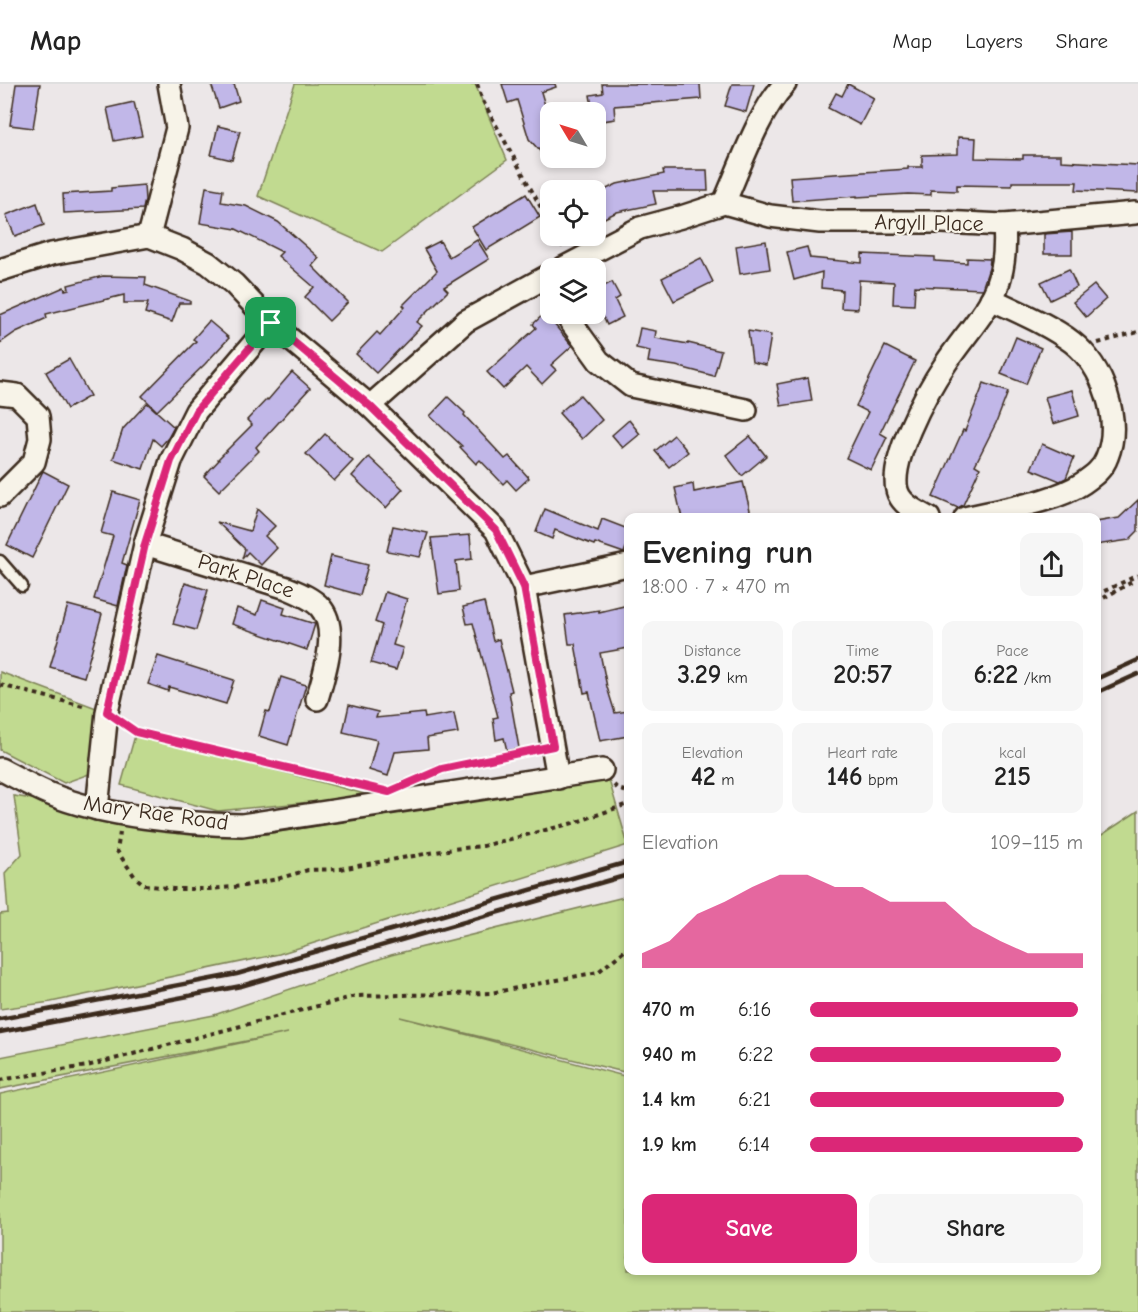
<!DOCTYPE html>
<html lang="en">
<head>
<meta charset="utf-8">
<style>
	:root { --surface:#fff; --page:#f6f6f6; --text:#222; --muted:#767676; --line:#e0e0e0; --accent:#db2777 }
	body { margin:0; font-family:"Comic Neue",sans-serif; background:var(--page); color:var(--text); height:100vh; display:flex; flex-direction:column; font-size:22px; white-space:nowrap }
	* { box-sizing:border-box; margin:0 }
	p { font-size:20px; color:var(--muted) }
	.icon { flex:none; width:33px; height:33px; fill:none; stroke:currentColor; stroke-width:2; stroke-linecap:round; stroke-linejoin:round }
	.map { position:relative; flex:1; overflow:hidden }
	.side { position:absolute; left:624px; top:429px; width:477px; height:762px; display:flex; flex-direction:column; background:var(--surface); border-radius:12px; box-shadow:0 3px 9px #0003 }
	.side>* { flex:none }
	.needle { width:39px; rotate:308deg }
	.fabs { position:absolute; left:540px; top:18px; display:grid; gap:12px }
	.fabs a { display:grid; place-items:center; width:66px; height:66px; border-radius:12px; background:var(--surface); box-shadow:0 3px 9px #0003; font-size:30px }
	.pin { position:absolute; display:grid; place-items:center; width:51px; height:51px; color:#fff; margin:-26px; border-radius:12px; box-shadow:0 3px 9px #0006 }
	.round { display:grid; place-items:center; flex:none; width:63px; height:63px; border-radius:12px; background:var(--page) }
	.summary { display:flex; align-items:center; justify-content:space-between; height:102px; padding:0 18px }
	h1 { font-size:33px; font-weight:800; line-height:45px }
	.stats { display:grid; grid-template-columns:repeat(3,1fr); gap:9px; height:102px; padding:6px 18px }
	.stats div { display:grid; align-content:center; border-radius:12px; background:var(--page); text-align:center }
	.stats b { font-size:26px; font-weight:800 }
	.stats small { font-size:16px; font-weight:400 }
	.stats p { font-size:16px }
	.chart { height:168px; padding:12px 18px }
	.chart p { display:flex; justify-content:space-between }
	.chart svg { width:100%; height:108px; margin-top:6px; fill:var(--accent); opacity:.7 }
	.cta { display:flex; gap:12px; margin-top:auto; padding:12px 18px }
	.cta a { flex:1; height:69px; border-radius:12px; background:var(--accent); color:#fff; font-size:24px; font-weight:800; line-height:69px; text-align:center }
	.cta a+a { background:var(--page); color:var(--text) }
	ul { padding:0 18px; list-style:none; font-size:20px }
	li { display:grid; grid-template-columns:96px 72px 1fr; align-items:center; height:45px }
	li i { height:15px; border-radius:8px; background:var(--accent) }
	header { display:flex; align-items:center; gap:36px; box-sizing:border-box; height:84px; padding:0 30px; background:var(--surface); border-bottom:2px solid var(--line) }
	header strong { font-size:28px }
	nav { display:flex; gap:33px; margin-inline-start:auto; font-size:21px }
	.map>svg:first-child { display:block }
	.green { fill:#c1da90; stroke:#7e8257; stroke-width:1.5 }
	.building { fill:#c1b7e8; stroke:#3b2a1e; stroke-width:1.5 }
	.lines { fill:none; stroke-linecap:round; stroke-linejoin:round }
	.service-casing { stroke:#3b2a1e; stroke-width:15 }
	.minor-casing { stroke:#3b2a1e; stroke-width:26 }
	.path { stroke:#3b2a1e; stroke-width:4; stroke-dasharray:4.5 4.5; stroke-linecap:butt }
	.service { stroke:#f7f3e8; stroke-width:10 }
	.minor { stroke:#f7f3e8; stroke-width:21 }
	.rail { stroke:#3b2a1e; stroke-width:4.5 }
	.route-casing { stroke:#fff; stroke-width:12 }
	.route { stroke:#db2777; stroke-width:8 }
	.labels { text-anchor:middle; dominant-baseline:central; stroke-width:4.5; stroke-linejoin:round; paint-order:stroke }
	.street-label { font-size:22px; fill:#3b2a1e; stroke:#f7f3e8 }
</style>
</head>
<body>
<header>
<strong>Map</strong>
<nav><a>Map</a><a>Layers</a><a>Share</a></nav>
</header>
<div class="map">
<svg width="1138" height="1228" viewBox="0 0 1138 1228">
	<rect width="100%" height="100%" fill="#ece7e8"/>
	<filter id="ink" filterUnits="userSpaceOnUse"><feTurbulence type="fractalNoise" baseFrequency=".0167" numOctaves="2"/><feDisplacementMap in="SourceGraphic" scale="12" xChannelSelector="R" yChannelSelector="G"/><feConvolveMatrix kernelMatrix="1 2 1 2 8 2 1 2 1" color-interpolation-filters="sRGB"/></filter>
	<g filter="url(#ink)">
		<g class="green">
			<polygon points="295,0 475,0 507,76 382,168 258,112"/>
			<polygon points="0,588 107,628 95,688 64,699 0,666"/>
			<polygon points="136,648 372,712 218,727 121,701"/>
			<polygon points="609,696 628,761 279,870 51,918 0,925 0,830 8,829 5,789 22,770 14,712 252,752"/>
			<polygon points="1138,727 1138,1228 0,1228 0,1010 288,949 0,1005 0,973 214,931 391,871 628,812 628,989 400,933 628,993 628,1186 1096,1186 1097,754"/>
		</g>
		<g class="building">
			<polygon points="16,0 40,0 33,44 10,41"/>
			<polygon points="211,0 234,0 239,17 219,24"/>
			<polygon points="502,0 555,0 556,3 541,8 550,38 550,78 529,55 517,16 508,19"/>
			<polygon points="602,0 700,0 701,15 614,22 615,35 596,38 596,28 593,28 590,11 603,9"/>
			<polygon points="732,0 754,0 746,28 725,22"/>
			<polygon points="848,0 874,14 860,41 828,24 836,9 842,12"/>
			<polygon points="134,18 142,52 114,57 107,24"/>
			<polygon points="218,42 240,47 232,76 211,71"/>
			<polygon points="958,53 976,54 975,74 1023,75 1023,71 1061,71 1061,77 1138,81 1138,109 1076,106 1077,98 1012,98 1012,102 957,101 957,107 931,106 931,111 908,110 857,113 857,112 792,117 790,93 908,85 908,83 922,83 922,71 958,70"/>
			<polygon points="663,86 707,86 708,107 653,107 656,120 617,128 596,138 596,110 617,100 664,90"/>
			<polygon points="144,101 145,116 143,125 64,129 63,110 111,107 111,104"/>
			<polygon points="206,103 223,106 221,118 246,122 278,138 319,174 312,182 348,218 329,237 305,213 314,203 278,172 282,168 236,145 200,139"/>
			<polygon points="526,110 540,133 486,166 472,143"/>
			<polygon points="37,119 44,141 15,152 6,131"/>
			<polygon points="1072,148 1072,170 1044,170 1044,150"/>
			<polygon points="477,156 489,175 444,203 448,207 417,238 422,242 376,289 356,270 377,248 380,251 405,223 403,221 437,187 424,165 440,157 449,173"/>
			<polygon points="766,157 770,185 740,190 736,162"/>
			<polygon points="807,163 810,174 862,179 862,170 935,173 935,177 967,179 967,174 990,175 989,184 982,205 915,202 914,221 893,220 894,198 859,196 858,225 841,224 842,206 821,204 822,188 794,196 787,168"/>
			<polygon points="701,174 713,198 674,217 662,194"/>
			<polygon points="1069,185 1077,203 1050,216 1041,198"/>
			<polygon points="103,192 146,193 145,201 190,217 190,219 179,219 172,238 145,229 148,219 124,219 124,211 46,230 47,234 16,248 0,259 0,231 64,203 65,206 69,205 68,201"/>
			<polygon points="612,198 620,213 615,216 623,233 607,241 596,218 596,206"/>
			<polygon points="1094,201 1106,215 1086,233 1073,218"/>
			<polygon points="545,229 572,262 551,281 556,286 542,300 526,283 503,305 487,288 536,244 533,240"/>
			<polygon points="209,237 229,254 205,280 157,327 142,312 196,257 193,255"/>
			<polygon points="640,244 656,247 655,254 688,260 688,259 721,267 714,292 676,282 648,278 650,267 636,264"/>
			<polygon points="748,247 771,251 766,281 752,278"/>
			<polygon points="1016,253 1041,264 1026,300 1001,290"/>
			<polygon points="885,262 915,277 880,349 887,353 871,386 846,374 868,328 856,322"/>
			<polygon points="69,275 90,312 67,325 46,288"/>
			<polygon points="292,288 310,304 256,363 259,367 219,407 204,392 219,376 218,375 252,341 247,336 267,315 268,316"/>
			<polygon points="808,294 812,317 781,322 777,300"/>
			<polygon points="984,299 1008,308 996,339 975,381 980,384 963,421 958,424 933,413 963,346 965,347"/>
			<polygon points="1072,306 1079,332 1053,340 1045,313"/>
			<polygon points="580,311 602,336 582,355 559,329"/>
			<polygon points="448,313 465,329 464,331 505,375 509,372 529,394 516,406 507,396 503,400 480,376 476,380 460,363 462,362 430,332"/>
			<polygon points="147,319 174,343 168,354 161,362 153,355 143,385 113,375 123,345"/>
			<polygon points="629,336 640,350 623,364 612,351"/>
			<polygon points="325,350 353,377 334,397 306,370"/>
			<polygon points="674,351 688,368 669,383 655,367"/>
			<polygon points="750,352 766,372 742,392 726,371"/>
			<polygon points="1042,360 1074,374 1066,394 1060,397 1031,385"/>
			<polygon points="369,373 403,405 386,424 352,392"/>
			<polygon points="43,387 68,400 32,474 7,461"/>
			<polygon points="743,398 752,434 682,434 675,404 693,400 694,408"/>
			<polygon points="113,408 140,416 122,479 127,481 118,522 94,515 113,452 101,449"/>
			<polygon points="1138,416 1138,447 1129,456 1096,461 1096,438 1119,434"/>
			<polygon points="257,425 275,442 265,452 277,464 261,481 248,468 242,475 245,465 217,438 250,447"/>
			<polygon points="545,425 598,447 602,435 628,445 628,458 624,469 595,459 594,461 555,446 552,455 536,448"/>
			<polygon points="393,442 428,449 420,473 387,467"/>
			<polygon points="470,451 472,475 456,477 459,507 439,510 431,454"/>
			<polygon points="331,472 368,481 360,511 324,501"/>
			<polygon points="185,499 208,506 196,546 173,540"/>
			<polygon points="385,508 407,515 393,561 403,564 396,586 371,579 382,541 375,538"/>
			<polygon points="262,516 285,524 283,530 315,540 307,566 232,540 237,524 257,531"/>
			<polygon points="484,518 493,557 499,555 512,607 509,608 519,664 507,667 504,654 496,656 493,634 498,633 473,539 467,540 463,523"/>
			<polygon points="68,521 102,530 84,593 50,583"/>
			<polygon points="628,521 628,564 600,569 607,603 615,629 628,627 628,652 600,657 589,608 584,609 575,560 569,560 565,531 599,526 599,528"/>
			<polygon points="158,572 234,596 226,620 169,603 168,607 148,600"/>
			<polygon points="281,593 306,601 288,661 259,652 266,627 270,628"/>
			<polygon points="349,621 378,628 376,634 424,629 425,634 454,629 458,649 427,654 428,665 395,668 388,692 369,686 377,656 343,648"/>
		</g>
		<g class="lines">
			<g class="service-casing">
				<polyline id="service" points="0,477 22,502"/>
			</g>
			<g class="minor-casing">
				<g id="minor">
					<polyline points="724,119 770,132 820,138 942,138 1004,141 1135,129"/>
					<path d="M724 119C740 83 759 27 785 0"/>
					<polyline points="149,152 177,44 169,0"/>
					<polyline points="563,184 640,144 681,133 724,119"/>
					<polyline points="0,186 51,170 149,152 182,165 208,179 234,200 271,239 370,322 496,446 524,503 558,694"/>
					<polyline points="565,230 599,277 631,302 746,326"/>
					<polyline points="0,309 17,311 38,332 40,355 34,378 0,412"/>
					<polyline points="370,322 466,237 550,191"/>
					<path d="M929 434C919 429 906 423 900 413 882 386 929 304 946 279 960 258 978 238 991 216 1004 193 1006 167 1004 141"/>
					<path d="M965 434C1000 425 1054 419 1083 399 1093 392 1103 385 1107 373 1122 336 1103 282 1072 258 1048 240 1018 228 991 215"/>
					<path d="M145 460 287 504C299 509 312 514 320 523 340 545 324 591 317 615"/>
					<polyline points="524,503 628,481"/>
					<path d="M0 685C16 693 33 703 50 710 102 732 185 740 242 741L602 686"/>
					<polyline points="97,725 107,628 145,460 171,377 196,327 271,239"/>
				</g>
			</g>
			<g class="path">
				<polyline points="477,0 483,17 550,140"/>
				<polyline points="557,152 563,163"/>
				<polyline points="1098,259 1138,248"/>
				<polyline points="1096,511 1138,491"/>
				<polyline points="1096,518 1132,498 1129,496"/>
				<polyline points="0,601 87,623"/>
				<polyline points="126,641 136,648 359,702"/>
				<polyline points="428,691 442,685 534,666"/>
				<polyline points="614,701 618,705 628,708"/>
				<polyline points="120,748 117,767 135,793 145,801 173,805 210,805 244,802 277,795 308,786 340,785 453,765 483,762 577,738 628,720"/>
				<polyline points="0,996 87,982 356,912 491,909 598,888 628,864"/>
			</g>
			<use href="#service" class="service"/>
			<use href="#minor" class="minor"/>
			<g class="rail">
				<polyline points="1096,595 1138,576"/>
				<polyline points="1096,609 1138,590"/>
				<polyline points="0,935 237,890 628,778"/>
				<polyline points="0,948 241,902 628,791"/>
			</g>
		</g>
	</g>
	<g class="lines" filter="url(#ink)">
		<g class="route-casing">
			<polygon id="route" points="271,239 370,322 496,446 524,503 553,662 442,685 389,708 136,648 107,628 145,460 171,377 196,327"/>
		</g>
		<use href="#route" class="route"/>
	</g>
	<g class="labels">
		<g class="street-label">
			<text transform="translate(929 139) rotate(1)">Argyll Place</text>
			<text transform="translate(246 492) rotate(18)">Park Place</text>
			<text transform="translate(156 729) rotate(8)">Mary Rae Road</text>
		</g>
	</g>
</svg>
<div class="fabs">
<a><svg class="needle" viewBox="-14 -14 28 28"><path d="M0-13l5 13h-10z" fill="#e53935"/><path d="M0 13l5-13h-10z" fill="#767676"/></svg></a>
<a><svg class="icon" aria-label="locate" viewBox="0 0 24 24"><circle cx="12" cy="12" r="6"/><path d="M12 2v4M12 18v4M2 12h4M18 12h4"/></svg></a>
<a><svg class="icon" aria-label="layers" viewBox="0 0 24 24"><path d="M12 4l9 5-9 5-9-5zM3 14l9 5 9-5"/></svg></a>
</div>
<div class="pin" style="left:271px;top:239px;background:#1e9e55"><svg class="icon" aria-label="arrive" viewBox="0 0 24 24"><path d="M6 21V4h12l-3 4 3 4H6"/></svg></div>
<section class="side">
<div class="summary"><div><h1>Evening run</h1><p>18:00 · 7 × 470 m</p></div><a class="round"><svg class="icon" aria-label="share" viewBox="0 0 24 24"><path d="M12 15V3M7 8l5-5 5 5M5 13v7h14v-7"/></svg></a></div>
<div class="stats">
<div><p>Distance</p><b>3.29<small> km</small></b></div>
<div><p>Time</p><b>20:57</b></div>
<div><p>Pace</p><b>6:22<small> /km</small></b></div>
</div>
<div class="stats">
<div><p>Elevation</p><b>42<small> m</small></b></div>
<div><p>Heart rate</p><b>146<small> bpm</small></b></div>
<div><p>kcal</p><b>215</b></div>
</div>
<div class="chart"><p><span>Elevation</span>109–115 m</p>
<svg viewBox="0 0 160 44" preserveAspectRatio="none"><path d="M0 44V38L10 33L20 22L30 17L40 11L50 6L60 6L70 11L80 11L90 17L100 17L110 17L120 27L130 33L140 38L150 38L160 38V44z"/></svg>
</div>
<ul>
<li><b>470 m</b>6:16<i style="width:98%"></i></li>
<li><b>940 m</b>6:22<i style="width:92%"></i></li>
<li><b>1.4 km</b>6:21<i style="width:93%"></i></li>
<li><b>1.9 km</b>6:14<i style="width:100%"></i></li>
</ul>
<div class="cta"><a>Save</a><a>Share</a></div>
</section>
</div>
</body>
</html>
